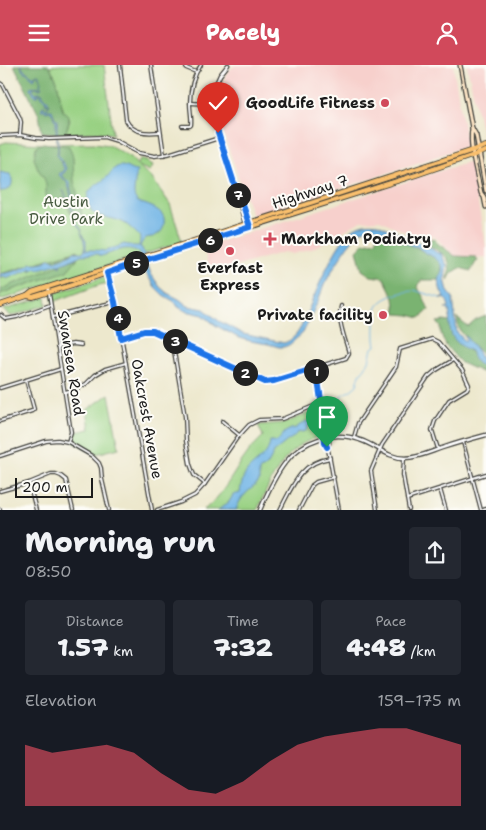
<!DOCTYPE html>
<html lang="en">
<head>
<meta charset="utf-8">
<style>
	:root { --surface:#171b24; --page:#242831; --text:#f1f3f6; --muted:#9ea1a6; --accent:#d1495b }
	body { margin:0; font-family:"Shantell Sans",sans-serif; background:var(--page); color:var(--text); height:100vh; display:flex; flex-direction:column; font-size:19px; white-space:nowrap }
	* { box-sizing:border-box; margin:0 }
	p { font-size:16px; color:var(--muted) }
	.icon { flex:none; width:28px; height:28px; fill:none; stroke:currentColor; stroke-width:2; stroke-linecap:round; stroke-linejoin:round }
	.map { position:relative; height:445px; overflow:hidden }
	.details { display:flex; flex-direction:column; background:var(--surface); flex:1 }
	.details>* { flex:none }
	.scale { position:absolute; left:15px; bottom:12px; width:78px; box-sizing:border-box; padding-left:5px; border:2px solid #1c1c1c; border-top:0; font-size:14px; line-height:18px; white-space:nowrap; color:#1c1c1c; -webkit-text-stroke:4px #fdfcf7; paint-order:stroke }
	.pin { position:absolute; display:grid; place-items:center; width:42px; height:42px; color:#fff; margin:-51px -21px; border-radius:50% 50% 50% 0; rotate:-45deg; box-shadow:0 0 5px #0007 }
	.pin .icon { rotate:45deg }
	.km { position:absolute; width:25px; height:25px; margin:-12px; border-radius:50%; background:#222; color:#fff; font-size:14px; line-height:25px; text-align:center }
	.round { display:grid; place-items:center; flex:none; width:52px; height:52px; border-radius:5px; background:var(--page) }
	.overview { display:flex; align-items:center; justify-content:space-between; height:85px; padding:0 25px }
	h1 { font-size:28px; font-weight:800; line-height:38px }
	.stats { display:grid; grid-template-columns:repeat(3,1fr); gap:8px; height:85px; padding:5px 25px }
	.stats div { display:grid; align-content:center; border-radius:5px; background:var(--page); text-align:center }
	.stats b { font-size:25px; font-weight:800 }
	.stats small { font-size:14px; font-weight:400 }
	.stats p { font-size:14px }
	.chart { height:140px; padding:10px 25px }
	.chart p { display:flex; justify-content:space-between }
	.chart svg { width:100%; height:90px; margin-top:5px; fill:var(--accent); opacity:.7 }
	header { display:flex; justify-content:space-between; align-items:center; height:65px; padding:0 25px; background:var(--accent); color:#fff; font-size:22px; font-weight:800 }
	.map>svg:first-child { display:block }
	.built { fill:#f7d0cc }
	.green { fill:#99d183; stroke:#5a7650 }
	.forest { fill:#7ab371; stroke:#4b6846 }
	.water { fill:#70b4e5; stroke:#466880 }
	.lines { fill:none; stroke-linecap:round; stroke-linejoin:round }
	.stream { stroke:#70b4e5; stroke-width:1 }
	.minor-casing { stroke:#3b3b37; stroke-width:4.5 }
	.tertiary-casing { stroke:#3b3b37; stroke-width:5 }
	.secondary-casing { stroke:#3b3b37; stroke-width:5.5 }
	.primary-casing { stroke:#3b3b37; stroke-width:6 }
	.minor { stroke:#fff; stroke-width:2 }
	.tertiary { stroke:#fff; stroke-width:2.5 }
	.secondary { stroke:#fde5c5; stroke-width:3 }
	.primary { stroke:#f9bf6d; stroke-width:4 }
	.route-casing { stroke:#fff; stroke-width:10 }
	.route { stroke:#1a73e8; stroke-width:6 }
	.poi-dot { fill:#d1495b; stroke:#fdfcf7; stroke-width:2 }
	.labels { text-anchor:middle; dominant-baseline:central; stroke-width:4; stroke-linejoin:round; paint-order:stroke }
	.poi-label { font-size:15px; font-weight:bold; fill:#1c1c1c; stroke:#fdfcf7; text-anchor:end }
	.street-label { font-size:15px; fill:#1c1c1c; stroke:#fdfcf7 }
	.park-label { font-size:15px; fill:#485b40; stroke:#fdfcf7 }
</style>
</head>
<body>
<header><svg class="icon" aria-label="menu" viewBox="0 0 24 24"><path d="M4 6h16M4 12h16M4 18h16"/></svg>Pacely<svg class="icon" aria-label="person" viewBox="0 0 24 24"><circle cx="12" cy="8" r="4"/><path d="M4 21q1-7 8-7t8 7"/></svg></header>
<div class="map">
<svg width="486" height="445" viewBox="0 0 486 445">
	<rect width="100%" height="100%" fill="#fdfcf7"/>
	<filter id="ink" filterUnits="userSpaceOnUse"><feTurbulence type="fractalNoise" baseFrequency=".02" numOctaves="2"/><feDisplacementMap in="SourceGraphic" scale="10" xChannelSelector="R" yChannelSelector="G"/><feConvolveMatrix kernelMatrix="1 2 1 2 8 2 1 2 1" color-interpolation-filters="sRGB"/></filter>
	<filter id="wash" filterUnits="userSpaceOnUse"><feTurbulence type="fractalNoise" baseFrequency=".0096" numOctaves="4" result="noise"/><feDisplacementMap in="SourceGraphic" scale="20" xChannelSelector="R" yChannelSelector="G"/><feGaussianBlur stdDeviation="1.12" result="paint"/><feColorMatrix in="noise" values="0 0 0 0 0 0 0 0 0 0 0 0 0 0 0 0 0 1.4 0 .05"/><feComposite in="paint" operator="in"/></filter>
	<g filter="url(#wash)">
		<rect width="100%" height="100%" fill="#ede8cd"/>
		<g class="built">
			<polygon points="236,0 453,0 467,81 364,116 252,151 219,56 216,37 221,21 228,6"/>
			<polygon points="467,0 486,0 486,73 483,74"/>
			<polygon points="468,97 471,98 486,183 486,193 455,191 433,170 426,177 380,155 361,156 312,184 293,189 284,187 211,209 203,182"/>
		</g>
		<g class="green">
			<polygon points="61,0 104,0 113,69 99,67 65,69 70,55 63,46 57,16 50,1"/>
			<polygon points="6,77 42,79 94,78 109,80 131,92 137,100 141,93 153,100 150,106 138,101 151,112 170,139 182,177 0,235 0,79"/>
			<polygon points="104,212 108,218 99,220 53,237 52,230 54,228"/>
			<polygon points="42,232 46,233 47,240 11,251 3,245 41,234"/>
			<polygon points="109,329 119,383 96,389 73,377 76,367 90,364 87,345"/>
			<path d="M320 343 323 366 322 369C315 374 305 376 298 382 277 397 268 423 257 445H203C223 432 233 407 247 389 251 382 258 377 263 371L258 360 285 358Z"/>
		</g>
		<g class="forest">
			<path d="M14 0H49L57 16 63 46C73 52 68 60 65 69L42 67 39 50Z"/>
			<path d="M43 78 69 81 73 92 74 116 81 143 82 154C68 153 70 141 64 132L60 135 52 138 46 131V120L44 113 38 104 34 93 36 82Z"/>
			<polygon points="379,166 407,177 442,197 441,215 422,215 417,221 424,233 429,245 420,253 409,250 396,249 394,233 384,213 371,211 362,205 357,185 364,178 376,176"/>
			<path d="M434 173 437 178 455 191 476 192 478 196 476 197 471 206 460 203 452 208 448 215C452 193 448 192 430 181V174Z"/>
			<polygon points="78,185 79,186 62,191 40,201 21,206 0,214 0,209"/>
			<path d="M78 193 67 206 0 229V225C16 217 32 212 48 205 58 200 68 196 78 193Z"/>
			<path d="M486 251V292C480 287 463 271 460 265 458 262 458 257 457 253L468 262 476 255Z"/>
			<polygon points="444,256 451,257 452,265 467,284 486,299 486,309 461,298 446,281 441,269 441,262 437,257"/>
		</g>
		<g class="water">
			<path d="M21 0 23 4 34 12 35 10 39 9 42 17 41 19H40L42 22 41 23 39 24 37 22 32 23 37 30V27L43 28 42 30 49 35 46 38H50L46 45H52L55 53 58 55C55 66 60 78 58 89L66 103 65 107 61 110 70 118C70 123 71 125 72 130 73 134 72 134 72 138 72 148 76 158 82 165L81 168 86 176V185H95L106 186 124 179 134 181H139C141 170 140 172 133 165 123 155 117 155 105 152 102 151 97 150 94 148 91 146 89 141 88 138 84 123 99 120 107 112 111 108 113 103 119 101 126 100 130 106 137 106 136 108 134 125 134 128 134 133 136 134 138 137 147 140 167 145 164 158 164 162 162 167 158 169 149 176 146 167 140 182L142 183 151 209 160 222 167 228 179 234 188 241 204 244 219 256 243 269 284 278C300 273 304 254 310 241 319 220 338 171 358 161 365 158 371 158 378 159L429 182 439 189 440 187 447 200 445 214 448 226 453 233 457 267 465 276 466 275 465 271H466C469 277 473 279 476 284 481 290 478 292 486 297V302C476 300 474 296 471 286 461 282 450 274 450 262 449 256 450 251 449 245L445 243 449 242C447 235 447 234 440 233L444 232C440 226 438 218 440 212 441 207 444 204 441 200 437 191 424 189 418 182L412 181 399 175 396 171 388 167 374 163H369L360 166 347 182 332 206 324 220 318 236 303 268 289 280 284 282H279L268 279 250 276 237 272 215 260 203 250 186 246 178 242 175 237 163 230 155 222 147 210 139 187C124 179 115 188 101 191L100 192 98 189 81 190 67 197 61 198 60 202 59 199H57L39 204 36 203 30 206 33 204 32 203C24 208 15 210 6 214L4 211 0 214V209C11 208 22 205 31 198 37 198 45 199 50 193L55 196 64 193 74 187H83L85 185 84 176 81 165C75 159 75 152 72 145 70 138 66 132 63 125L67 134 71 137C72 132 69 121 66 116 64 114 61 112 59 110L60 108 63 107 64 103 57 90 58 83 56 66V55L54 54 53 50 50 46 46 47 45 45H41L43 40 45 41 43 42 44 44 49 40V38L46 39 45 38 47 35 45 34 41 31V28H39L38 31H36L33 28 32 25 30 24V22L34 21 35 22 38 21 39 23H41V21L39 19 41 17 38 9 35 11V13L34 14 27 8 22 5Z"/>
			<path d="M0 107 10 109C15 118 11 127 0 126Z"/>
			<path d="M310 355 311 357 306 366 297 368 292 373 286 377 275 386 268 399 259 406V417C248 427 241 430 236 445H218L229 437 233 430 240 428C241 420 243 411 248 405 257 395 269 391 270 376H273L277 377 285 367 291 364 296 363 304 357Z"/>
		</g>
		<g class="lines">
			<g class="stream">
				<polyline points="414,225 440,233"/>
				<path d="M331 343 342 330 351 325 357 320 360 309 365 303 369 296 372 283 376 281C374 272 375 266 375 257 376 254 375 249 376 245 379 233 400 227 412 226"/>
			</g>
		</g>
	</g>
	<g filter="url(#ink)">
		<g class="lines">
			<g class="minor-casing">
				<g id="minor">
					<path d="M120 0 126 55C133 69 147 68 160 67"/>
					<polyline points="151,0 164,90"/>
					<polyline points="186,3 196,7"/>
					<polyline points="0,18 3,20 20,53 21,57 20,69"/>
					<polyline points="190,38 210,39"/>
					<path d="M182 61H190L191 60C192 53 190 46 190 39 190 26 193 11 201 0"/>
					<polyline points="0,71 20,70 36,73 49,74 104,72 117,76 139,88 155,91 168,89 219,73"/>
					<polyline points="107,208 115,237 152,445"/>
					<polyline points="48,222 71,367 68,377"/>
					<polyline points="1,250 6,254 17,252 50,240"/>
					<path d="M53 252C74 248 94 241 115 237"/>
					<path d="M121 273 144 266H153L262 316 270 317 346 293 349 288C345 273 337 256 341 241"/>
					<polyline points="172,274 185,352 186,376 190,399 194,410 205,419"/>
					<polyline points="57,282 73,279 81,280"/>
					<polyline points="315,303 324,354 325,378 328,384 339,445"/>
					<polyline points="0,323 61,304"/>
					<polyline points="65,327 76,324 86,319 95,310 105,304 126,298"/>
					<polyline points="0,356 32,346 34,344 26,315"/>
					<polyline points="222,356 239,370"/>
					<path d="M325 357C328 365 331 376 328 384"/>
					<polyline points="354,372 358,358 396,302 400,284 432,274 438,277 462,305 469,320 467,324 449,335 435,356 432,365 438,384"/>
					<polyline points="463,377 481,445"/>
					<polyline points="0,391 46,376 58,375 68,377 92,391 99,398 101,403 102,414 109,445"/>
					<polyline points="404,393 403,410 409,445"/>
					<polyline points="29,418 36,445"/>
					<polyline points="440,424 446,445"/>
					<polyline points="0,426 29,418 51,409 56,409 61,411 66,415 73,445"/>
					<polyline points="407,434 486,409"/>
					<polyline points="0,444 0,445"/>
					<polyline points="157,445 181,437 195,430 205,419 237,373 249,360 259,355 282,354 321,338"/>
					<path d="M280 445C293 420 300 398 330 393"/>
					<polyline points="299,445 312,420 316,417 334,412"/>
					<polyline points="377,445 371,406 382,380 428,312 435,306 453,295"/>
					<polyline points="483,445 486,444"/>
				</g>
			</g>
			<g class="tertiary-casing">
				<g id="tertiary">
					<polyline points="228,0 220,10 215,21 211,39 213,54 238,131 245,159"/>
					<polyline points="241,138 243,141 249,158"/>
					<path d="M260 445C267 429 274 412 285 398 302 375 333 365 360 375 376 380 387 393 405 393 418 393 430 387 442 383 457 378 471 374 486 370"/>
				</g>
			</g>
			<g class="secondary-casing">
				<g id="secondary">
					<path d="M460 0 472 63C469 82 477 109 481 128L484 132 486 142"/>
					<polyline points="472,63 476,70 486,126"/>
				</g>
			</g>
			<g class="primary-casing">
				<g id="primary">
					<polyline points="27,231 33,232 72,220 139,197 416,110 486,86"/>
					<polyline points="0,240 27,231 32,227 184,179 486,81"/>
				</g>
			</g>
			<use href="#minor" class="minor"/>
			<use href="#tertiary" class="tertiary"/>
			<use href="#secondary" class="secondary"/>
			<use href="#primary" class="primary"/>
		</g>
	</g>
	<g class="lines" filter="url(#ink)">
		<g class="route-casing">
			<polyline id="route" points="218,68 240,137 243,140 250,162 139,197 107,208 115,237 121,273 144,266 153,266 265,317 274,316 316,303 324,354 325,378 327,382"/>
		</g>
		<use href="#route" class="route"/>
	</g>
	<g class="poi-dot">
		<circle cx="385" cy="38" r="5"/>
		<path d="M267.5 166.5h5v5h5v5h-5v5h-5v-5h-5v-5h5z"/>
		<circle cx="230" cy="186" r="5"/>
		<circle cx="383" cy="250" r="5"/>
	</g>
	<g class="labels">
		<g class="poi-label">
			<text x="375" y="38">GoodLife Fitness</text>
			<text x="281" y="174" text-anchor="start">Markham Podiatry</text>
			<text x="230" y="203" text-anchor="middle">Everfast<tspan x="230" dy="17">Express</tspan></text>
			<text x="373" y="250">Private facility</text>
		</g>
		<g class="street-label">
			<text transform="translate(310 127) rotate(-18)">Highway 7</text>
			<text transform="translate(71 298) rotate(81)">Swansea Road</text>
			<text transform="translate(147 354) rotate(80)">Oakcrest Avenue</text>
		</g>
		<g class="park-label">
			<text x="66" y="137">Austin<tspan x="66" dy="17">Drive Park</tspan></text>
		</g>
	</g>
</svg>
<div class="scale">200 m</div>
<div class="pin" style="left:327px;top:382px;background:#1e9e55"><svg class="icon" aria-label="arrive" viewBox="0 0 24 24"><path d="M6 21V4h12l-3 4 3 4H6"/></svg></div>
<div class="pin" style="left:218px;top:68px;background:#d93025"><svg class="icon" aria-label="check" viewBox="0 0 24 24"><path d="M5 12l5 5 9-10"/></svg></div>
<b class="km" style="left:316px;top:306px">1</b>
<b class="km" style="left:245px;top:308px">2</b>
<b class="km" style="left:175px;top:276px">3</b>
<b class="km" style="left:118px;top:253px">4</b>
<b class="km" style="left:136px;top:198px">5</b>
<b class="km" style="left:210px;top:175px">6</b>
<b class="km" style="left:238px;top:130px">7</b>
</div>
<section class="details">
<div class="overview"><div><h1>Morning run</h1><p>08:50</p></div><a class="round"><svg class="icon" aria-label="share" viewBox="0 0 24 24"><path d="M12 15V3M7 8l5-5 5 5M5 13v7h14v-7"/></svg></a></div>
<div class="stats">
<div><p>Distance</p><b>1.57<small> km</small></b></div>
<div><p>Time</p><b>7:32</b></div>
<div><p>Pace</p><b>4:48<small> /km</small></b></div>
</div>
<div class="chart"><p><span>Elevation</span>159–175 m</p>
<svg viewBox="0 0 160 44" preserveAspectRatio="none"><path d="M0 44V14L10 18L20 16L30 14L40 18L50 28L60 36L70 38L80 32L90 22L100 14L110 10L120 8L130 6L140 6L150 10L160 14V44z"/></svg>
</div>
</section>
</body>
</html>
